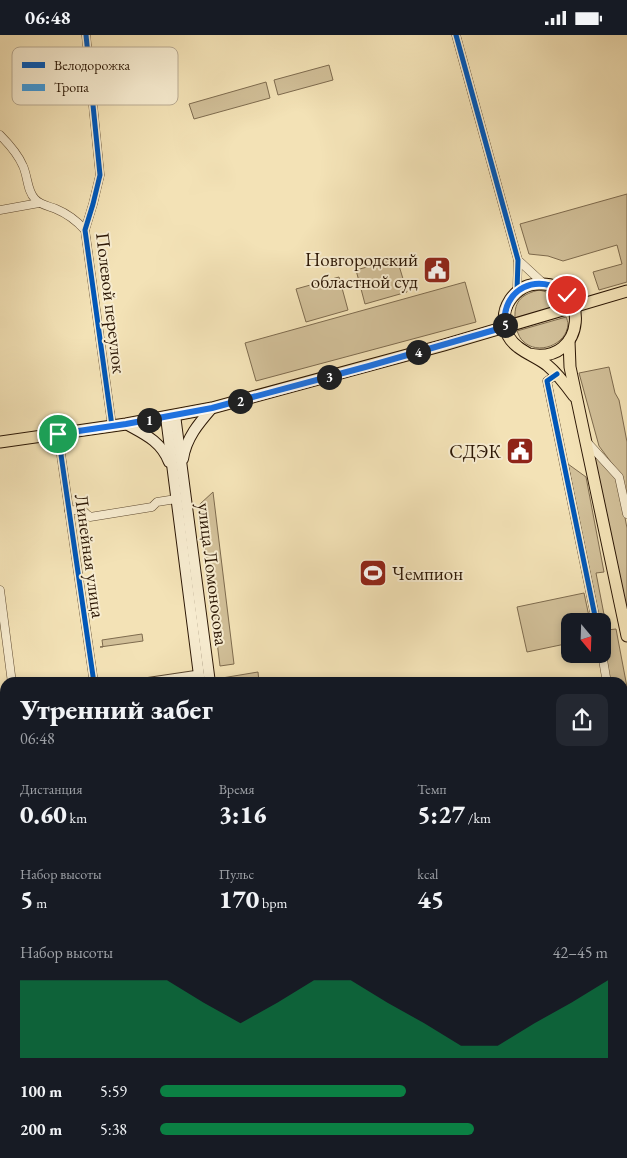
<!DOCTYPE html>
<html lang="ru">
<head>
<meta charset="utf-8">
<style>
	:root { --surface:#171b24; --page:#242831; --text:#f1f3f6; --muted:#9ea1a6; --accent:#0b8043 }
	body { margin:0; font-family:"EB Garamond",serif; background:var(--page); color:var(--text); height:100vh; display:flex; flex-direction:column; font-size:19px; white-space:nowrap }
	* { box-sizing:border-box; margin:0 }
	p { font-size:16px; color:var(--muted) }
	.icon { flex:none; width:28px; height:28px; fill:none; stroke:currentColor; stroke-width:2; stroke-linecap:round; stroke-linejoin:round }
	.map { position:relative; flex:1; overflow:hidden }
	.sheet { position:absolute; left:0px; top:642px; width:628px; height:481px; display:flex; flex-direction:column; background:var(--surface); border-radius:15px 15px 0 0; box-shadow:0 2px 8px #0003 }
	.sheet>* { flex:none }
	.needle { width:32px; rotate:161deg }
	.tools { position:absolute; left:561px; top:578px; display:grid; gap:10px }
	.tools a { display:grid; place-items:center; width:50px; height:50px; border-radius:10px; background:var(--surface); box-shadow:0 2px 8px #0003; font-size:25px }
	.pin { position:absolute; display:grid; place-items:center; width:42px; height:42px; color:#fff; margin:-21px; border:2px solid #fff; border-radius:50%; box-shadow:0 1px 5px #0007 }
	.km { position:absolute; width:25px; height:25px; margin:-12px; border-radius:50%; background:#222; color:#fff; font-size:14px; line-height:25px; text-align:center }
	.round { display:grid; place-items:center; flex:none; width:52px; height:52px; border-radius:10px; background:var(--page) }
	.head { display:flex; align-items:center; justify-content:space-between; height:85px; padding:0 20px }
	h1 { font-size:28px; font-weight:800; line-height:38px }
	.figures { display:grid; grid-template-columns:repeat(3,1fr); gap:8px; height:85px; padding:5px 20px }
	.figures div { display:grid; align-content:center }
	.figures b { font-size:25px; font-weight:800 }
	.figures small { font-size:14px; font-weight:400 }
	.figures p { font-size:14px }
	.chart { height:140px; padding:10px 20px }
	.chart p { display:flex; justify-content:space-between }
	.chart svg { width:100%; height:90px; margin-top:5px; fill:var(--accent); opacity:.7 }
	ul { padding:0 20px; list-style:none; font-size:16px }
	li { display:grid; grid-template-columns:80px 60px 1fr; align-items:center; height:38px }
	li i { height:12px; border-radius:6px; background:var(--accent) }
	.status { display:flex; justify-content:space-between; align-items:center; height:35px; padding:0 25px; background:var(--surface); direction:ltr }
	.status svg { height:14px; fill:currentColor }
	.map>svg:first-child { display:block }
	.green { fill:#d1bf98; stroke:#7e6b4e }
	.lines { fill:none; stroke-linecap:round; stroke-linejoin:round }
	.pedestrian-casing { stroke:#5e4a31; stroke-width:8 }
	.minor-casing { stroke:#5e4a31; stroke-width:9 }
	.tertiary-casing { stroke:#5e4a31; stroke-width:11 }
	.secondary-casing { stroke:#2c1705; stroke-width:12 }
	.primary-casing { stroke:#2c1705; stroke-width:13 }
	.pedestrian { stroke:#f7ecd0; stroke-width:5.5 }
	.minor { stroke:#f7ecd0; stroke-width:8 }
	.tertiary { stroke:#f7ecd0; stroke-width:9 }
	.secondary { stroke:#f7ecd0; stroke-width:10 }
	.primary { stroke:#f3e2b6; stroke-width:11 }
	.quiet { stroke:#3d9add; stroke-width:4; stroke-dasharray:8 4; stroke-linecap:butt }
	.cycleway-casing { stroke:#f7ecd0; stroke-width:8 }
	.cycleway { stroke:#0057b8; stroke-width:5 }
	.route-casing { stroke:#fff; stroke-width:10 }
	.route { stroke:#1a73e8; stroke-width:6 }
	.labels { text-anchor:middle; dominant-baseline:central; stroke-width:4; stroke-linejoin:round; paint-order:stroke }
	.poi-label { font-size:19px; fill:#2c1705; stroke:#f7ecd0; text-anchor:end }
	.street-label { font-size:19px; fill:#2c1705; stroke:#f7ecd0 }
	.key { fill:#f7ecd0; stroke:#baac93; stroke-width:1 }
	.key-label { font-size:14px; fill:#2c1705 }
</style>
</head>
<body>
<div class="status"><b>06:48</b><svg viewBox="0 0 49 12"><path d="M0 12V9h3v3zM5 12V6h3v6zM10 12V3h3v9zM15 12V0h3v12zM26 1h20v11H26zM47 4h2v5h-2z"/></svg></div>
<div class="map">
<svg width="627" height="1123" viewBox="0 0 627 1123">
	<rect width="100%" height="100%" fill="#f3e2b6"/>
	<filter id="stains"><feTurbulence type="fractalNoise" baseFrequency=".004" numOctaves="4"/><feColorMatrix values="0 0 0 0 .2 0 0 0 0 .09 0 0 0 0 .02 0 0 0 .5 -.17"/></filter>
	<radialGradient id="worn" r=".72"><stop offset=".6" stop-color="#630" stop-opacity="0"/><stop offset="1" stop-color="#630" stop-opacity=".3"/></radialGradient>
	<g class="green">
		<polygon points="329,30 333,45 278,60 274,45"/>
		<polygon points="266,47 270,63 194,84 189,69"/>
		<polygon points="627,159 627,247 599,255 593,237 622,229 617,210 563,226 548,221 529,219 520,189"/>
		<polygon points="397,224 407,257 365,269 356,235"/>
		<polygon points="339,242 348,275 306,287 296,254"/>
		<polygon points="465,247 476,287 256,346 245,308"/>
		<path d="M539 255C551 258 555 259 562 270L515 283C514 265 523 259 539 255Z"/>
		<path d="M566 282C567 284 568 287 568 289 567 310 537 321 523 306 520 304 519 300 517 296Z"/>
		<polygon points="609,332 615,358 619,365 627,407 627,462 622,442 599,411 579,338"/>
		<polygon points="593,419 618,446 627,493 627,578"/>
		<polygon points="568,429 586,442 604,537 596,538 607,595 616,594 627,652 627,687 623,685 622,648 610,647 603,608 602,586 598,586"/>
		<polygon points="213,457 234,629 220,631 200,469"/>
		<polygon points="584,558 590,586 570,586 570,608 527,617 517,572"/>
		<polygon points="142,599 143,606 100,612 103,612 102,605"/>
		<polygon points="258,637 259,647 223,647 222,643"/>
		<polygon points="0,1006 5,1031 5,1062 3,1065 0,1065"/>
		<polygon points="0,1079 5,1097 5,1119 11,1119 12,1123 0,1123"/>
		<polygon points="255,1119 326,1119 305,1123 255,1123"/>
	</g>
	<g class="lines">
		<g class="pedestrian-casing">
			<polyline id="pedestrian" points="0,1070 5,1069"/>
		</g>
		<g class="minor-casing">
			<g id="minor">
				<polyline points="86,0 100,140 93,169 85,195 112,391"/>
				<polyline points="456,0 518,225 517,256"/>
				<path d="M0 100C9 109 18 119 23 131 28 142 27 156 35 164 40 170 49 171 56 174 68 179 77 186 85 195"/>
				<polyline points="0,175 39,168"/>
				<polyline points="518,225 543,248"/>
				<polyline points="557,339 547,346 596,586"/>
				<polyline points="58,399 94,648"/>
				<polyline points="587,407 619,442 627,479"/>
				<polyline points="69,476 81,474 90,482 152,472 157,467 176,464"/>
				<polyline points="0,555 12,648"/>
				<polyline points="602,619 607,648"/>
				<polyline points="622,688 627,691"/>
			</g>
		</g>
		<g class="tertiary-casing">
			<g id="tertiary">
				<polyline points="145,648 199,640"/>
				<polyline points="0,672 5,671"/>
				<polyline points="622,864 627,864"/>
				<polyline points="622,875 627,874"/>
				<polyline points="622,1017 627,1017"/>
			</g>
		</g>
		<g class="secondary-casing">
			<g id="secondary">
				<polyline points="175,380 210,648"/>
				<polyline points="166,382 200,648"/>
				<path d="M126 389C144 399 161 406 169 427"/>
				<path d="M183 424C186 403 199 388 212 373"/>
				<polyline points="234,1123 234,1119"/>
				<polyline points="244,1123 244,1119"/>
			</g>
		</g>
		<g class="primary-casing">
			<g id="primary">
				<polyline points="569,306 570,332 627,601"/>
				<path d="M529 319C587 331 591 246 539 249 527 249 517 255 510 265 500 280 503 301 518 312 527 319 538 323 547 330 558 339 566 350 574 361"/>
				<polyline points="0,407 126,389 212,373 444,310 627,256"/>
			</g>
		</g>
		<use href="#pedestrian" class="pedestrian"/>
		<use href="#minor" class="minor"/>
		<use href="#tertiary" class="tertiary"/>
		<use href="#secondary" class="secondary"/>
		<use href="#primary" class="primary"/>
		<polyline class="quiet" points="0,1070 5,1069"/>
		<g class="cycleway-casing">
			<g id="cycleway">
				<polyline points="86,0 100,140 93,169 85,195 112,391"/>
				<polyline points="456,0 518,225 517,256"/>
				<polyline points="557,339 547,346 596,586"/>
				<polyline points="58,399 94,648"/>
			</g>
		</g>
		<use href="#cycleway" class="cycleway"/>
	</g>
	<g class="lines">
		<g class="route-casing">
			<path id="route" d="M58 399 126 389 212 373 369 331 505 292C500 254 539 235 567 260"/>
		</g>
		<use href="#route" class="route"/>
	</g>
	<defs>
		<g id="civic-square" transform="scale(1.4375)"><rect x="-9" y="-9" width="18" height="18" rx="4" fill="#8f2418" stroke="#f7ecd0"/><path d="M-.6-6.5H3V-4.5H.6V-3L4-1V1h2V6H-6V1h2V-1L-.6-3ZM-1.2 2.5V6h2.4V2.5Z" fill="#fff"/></g>
		<g id="stadium-square" transform="scale(1.4375)"><rect x="-9" y="-9" width="18" height="18" rx="4" fill="#8f2418" stroke="#f7ecd0"/><path d="M0-5a6.5 5 0 1 0 0 10a6.5 5 0 1 0 0-10ZM-3.5-1.8h7v3.6h-7Z" fill="#fff"/></g>
	</defs>
	<g fill-rule="evenodd">
		<use href="#civic-square" x="437" y="235"/>
		<use href="#civic-square" x="520" y="416"/>
		<use href="#stadium-square" x="373" y="538"/>
	</g>
	<g class="labels">
		<g class="poi-label">
			<text x="418" y="224">Новгородский<tspan x="418" dy="22">областной суд</tspan></text>
			<text x="501" y="416">СДЭК</text>
			<text x="392" y="538" text-anchor="start">Чемпион</text>
		</g>
		<g class="street-label">
			<text transform="translate(111 268) rotate(83)">Полевой переулок</text>
			<text transform="translate(90 521) rotate(82)">Линейная улица</text>
			<text transform="translate(213 539) rotate(83)">улица Ломоносова</text>
		</g>
	</g>
	<rect x="12" y="12" width="166" height="58" rx="8" class="key"/>
	<rect x="22" y="27" width="23" height="6" fill="#0057b8"/>
	<rect x="22" y="49" width="23" height="7" fill="#3d9add"/>
	<g class="key-label">
		<text x="54" y="35">Велодорожка</text>
		<text x="54" y="57">Тропа</text>
	</g>
	<rect width="100%" height="100%" filter="url(#stains)"/>
	<rect width="100%" height="100%" fill="url(#worn)"/>
</svg>
<div class="tools">
<a><svg class="needle" viewBox="-14 -14 28 28"><path d="M0-13l5 13h-10z" fill="#e53935"/><path d="M0 13l5-13h-10z" fill="#9ea1a6"/></svg></a>
</div>
<div class="pin" style="left:58px;top:399px;background:#1e9e55"><svg class="icon" aria-label="arrive" viewBox="0 0 24 24"><path d="M6 21V4h12l-3 4 3 4H6"/></svg></div>
<div class="pin" style="left:567px;top:260px;background:#d93025"><svg class="icon" aria-label="check" viewBox="0 0 24 24"><path d="M5 12l5 5 9-10"/></svg></div>
<b class="km" style="left:149px;top:385px">1</b>
<b class="km" style="left:240px;top:366px">2</b>
<b class="km" style="left:329px;top:342px">3</b>
<b class="km" style="left:418px;top:317px">4</b>
<b class="km" style="left:505px;top:290px">5</b>
<section class="sheet">
<div class="head"><div><h1>Утренний забег</h1><p>06:48</p></div><a class="round"><svg class="icon" aria-label="share" viewBox="0 0 24 24"><path d="M12 15V3M7 8l5-5 5 5M5 13v7h14v-7"/></svg></a></div>
<div class="figures">
<div><p>Дистанция</p><b>0.60<small> km</small></b></div>
<div><p>Время</p><b>3:16</b></div>
<div><p>Темп</p><b>5:27<small> /km</small></b></div>
</div>
<div class="figures">
<div><p>Набор высоты</p><b>5<small> m</small></b></div>
<div><p>Пульс</p><b>170<small> bpm</small></b></div>
<div><p>kcal</p><b>45</b></div>
</div>
<div class="chart"><p><span>Набор высоты</span>42–45 m</p>
<svg viewBox="0 0 160 44" preserveAspectRatio="none"><path d="M0 44V6L10 6L20 6L30 6L40 6L50 17L60 27L70 17L80 6L90 6L100 17L110 27L120 38L130 38L140 27L150 17L160 6V44z"/></svg>
</div>
<ul>
<li><b>100 m</b>5:59<i style="width:55%"></i></li>
<li><b>200 m</b>5:38<i style="width:70%"></i></li>
</ul>
</section>
</div>
</body>
</html>
